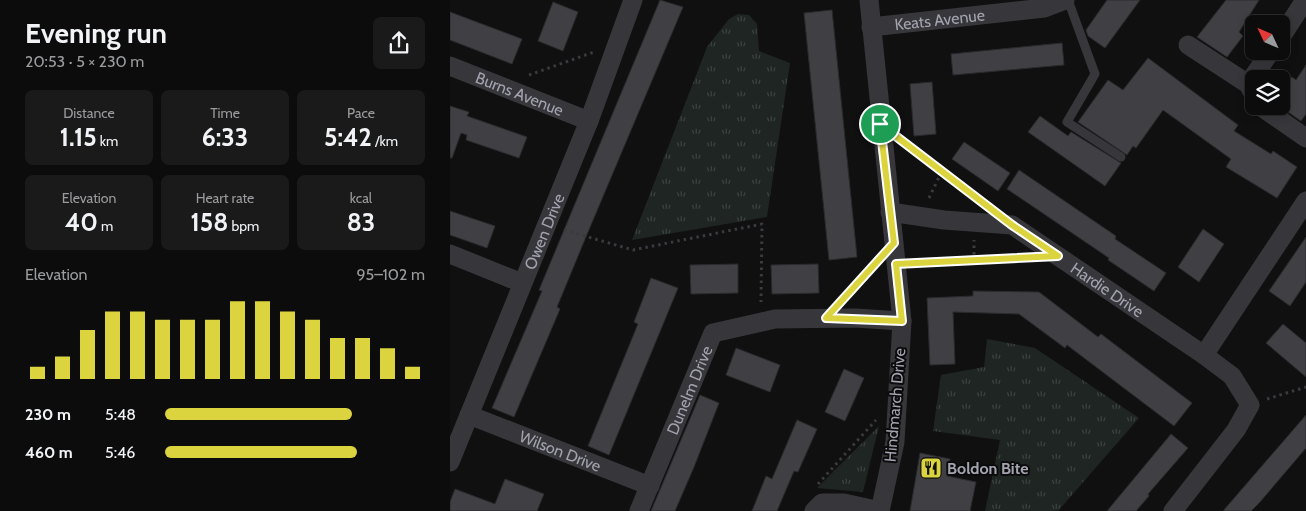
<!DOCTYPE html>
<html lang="en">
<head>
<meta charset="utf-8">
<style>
	:root { --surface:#0c0c0d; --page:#1a1a1b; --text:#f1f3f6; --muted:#9a9b9d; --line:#2c2c2e; --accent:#dcd43e }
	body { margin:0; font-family:Cabin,sans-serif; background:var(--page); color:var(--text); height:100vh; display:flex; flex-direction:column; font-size:19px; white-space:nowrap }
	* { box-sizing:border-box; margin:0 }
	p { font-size:16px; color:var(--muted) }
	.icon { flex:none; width:28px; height:28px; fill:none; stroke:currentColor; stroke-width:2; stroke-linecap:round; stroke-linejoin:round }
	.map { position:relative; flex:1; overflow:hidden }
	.details { display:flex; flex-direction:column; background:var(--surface); width:450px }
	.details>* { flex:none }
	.needle { width:32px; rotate:314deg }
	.fabs { position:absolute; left:795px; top:15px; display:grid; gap:10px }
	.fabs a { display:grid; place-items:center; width:45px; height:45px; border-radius:8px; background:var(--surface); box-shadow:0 2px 8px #0003,0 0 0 1px var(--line); font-size:25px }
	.pin { position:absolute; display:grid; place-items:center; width:42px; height:42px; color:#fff; margin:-21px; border:2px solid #fff; border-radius:50%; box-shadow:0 1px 5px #0007 }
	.round { display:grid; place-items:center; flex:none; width:52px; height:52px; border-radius:8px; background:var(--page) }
	.head { display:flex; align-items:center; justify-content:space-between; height:85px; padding:0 25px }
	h1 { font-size:28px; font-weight:700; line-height:38px }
	.metrics { display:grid; grid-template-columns:repeat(3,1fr); gap:8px; height:85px; padding:5px 25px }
	.metrics div { display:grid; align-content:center; border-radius:8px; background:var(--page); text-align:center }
	.metrics b { font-size:25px; font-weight:700 }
	.metrics small { font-size:14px; font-weight:400 }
	.metrics p { font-size:14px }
	.chart { height:140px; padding:10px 25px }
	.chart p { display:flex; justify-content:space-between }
	.chart svg { width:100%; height:90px; margin-top:5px; stroke:var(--accent); stroke-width:6 }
	ul { padding:0 25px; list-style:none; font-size:16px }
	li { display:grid; grid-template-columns:80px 60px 1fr; align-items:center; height:38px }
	li i { height:12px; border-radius:6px; background:var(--accent) }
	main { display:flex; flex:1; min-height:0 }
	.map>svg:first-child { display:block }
	.grass { fill:url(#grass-tufts) }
	.building { fill:#403f44; stroke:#2b2a2d }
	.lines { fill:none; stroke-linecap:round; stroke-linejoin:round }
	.path { stroke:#3a3a3f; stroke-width:3; stroke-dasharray:2.5 4; stroke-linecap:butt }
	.service { stroke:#37373b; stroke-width:9 }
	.minor { stroke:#37373b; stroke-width:19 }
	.route-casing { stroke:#fff; stroke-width:10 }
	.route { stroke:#dcd43e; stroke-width:6 }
	.labels { text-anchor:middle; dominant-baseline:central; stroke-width:4; stroke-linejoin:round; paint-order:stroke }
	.street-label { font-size:16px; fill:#a3a3b0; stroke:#0b0b0c }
	.poi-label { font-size:16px; font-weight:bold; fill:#a3a3b0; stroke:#0b0b0c; text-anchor:start }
</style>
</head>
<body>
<main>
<section class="details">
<div class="head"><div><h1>Evening run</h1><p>20:53 · 5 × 230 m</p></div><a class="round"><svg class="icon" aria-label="share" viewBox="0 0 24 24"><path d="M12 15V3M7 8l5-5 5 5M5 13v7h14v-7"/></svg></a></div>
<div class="metrics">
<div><p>Distance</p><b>1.15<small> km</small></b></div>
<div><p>Time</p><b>6:33</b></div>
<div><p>Pace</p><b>5:42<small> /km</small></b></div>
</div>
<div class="metrics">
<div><p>Elevation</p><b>40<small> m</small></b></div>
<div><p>Heart rate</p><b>158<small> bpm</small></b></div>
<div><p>kcal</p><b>83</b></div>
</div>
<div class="chart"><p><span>Elevation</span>95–102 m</p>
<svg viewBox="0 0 160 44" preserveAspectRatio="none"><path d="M5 44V38M15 44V33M25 44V20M35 44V11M45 44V11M55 44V15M65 44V15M75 44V15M85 44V6M95 44V6M105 44V11M115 44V15M125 44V24M135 44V24M145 44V29M155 44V38"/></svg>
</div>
<ul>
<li><b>230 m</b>5:48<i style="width:72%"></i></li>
<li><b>460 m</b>5:46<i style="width:74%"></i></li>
</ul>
</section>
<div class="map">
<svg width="856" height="511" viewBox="0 0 856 511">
	<defs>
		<pattern id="grass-tufts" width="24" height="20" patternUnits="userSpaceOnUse" patternTransform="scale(1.25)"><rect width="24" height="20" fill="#1f2522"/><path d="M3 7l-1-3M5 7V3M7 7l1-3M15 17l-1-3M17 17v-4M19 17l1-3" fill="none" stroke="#3c4240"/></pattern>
	</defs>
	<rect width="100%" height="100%" fill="#101011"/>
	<g class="grass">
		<polygon points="288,14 299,15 307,24 309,51 340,63 317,217 182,240 257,47 279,19"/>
		<polygon points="537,339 585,348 689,418 608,511 535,511 550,440 483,431 491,375 534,367"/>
		<polygon points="429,426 413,492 367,488"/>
	</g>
	<g class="building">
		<polygon points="210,0 233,7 138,232 107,307 110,309 64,417 42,408 92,291 89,290"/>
		<polygon points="657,0 690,0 655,48 638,36 636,30"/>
		<polygon points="776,0 809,0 789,32 793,36 777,57 747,37"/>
		<polygon points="103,2 128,12 113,51 88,41"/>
		<polygon points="382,10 407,257 379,260 354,13"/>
		<polygon points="0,12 72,39 62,64 0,40"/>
		<polygon points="612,43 614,65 503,75 501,54"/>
		<polygon points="698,58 788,125 784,131 821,154 823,151 847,167 827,198 776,167 781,159 713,110 686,148 683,146 677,155 628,122 658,80 673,90"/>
		<polygon points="856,65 856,114 851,121 831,107 831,92 842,77 846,80"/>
		<polygon points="482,82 486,134 464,136 460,84"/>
		<polygon points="0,106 19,112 17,116 77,137 69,158 16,140 17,135 11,133 2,158 0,158"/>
		<polygon points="590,116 618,136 621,132 671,163 655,186 578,132"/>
		<polygon points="514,142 560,173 548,191 502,159"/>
		<polygon points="569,170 666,236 665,239 716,273 704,291 658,260 659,258 557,189"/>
		<polygon points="0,211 45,226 37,248 0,235"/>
		<polygon points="753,229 774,244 749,282 728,267"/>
		<polygon points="856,237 856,282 840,306 819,291"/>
		<polygon points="288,264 288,293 241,294 240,265"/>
		<polygon points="368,264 369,293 322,294 321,265"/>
		<polygon points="201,278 228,288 159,455 138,446 188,324 184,322"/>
		<polygon points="523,291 589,292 648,337 651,334 742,403 724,426 617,345 615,348 569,314 503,312 505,364 480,365 477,298 523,296"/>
		<polygon points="833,324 856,343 856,377 816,343"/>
		<polygon points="286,348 330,365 320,392 276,375"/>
		<polygon points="394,369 414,378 395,421 375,412"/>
		<polygon points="250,395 269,403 244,467 225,511 201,511"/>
		<polygon points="856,415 856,448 810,502 801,511 773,511"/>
		<polygon points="347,420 367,429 348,472 344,471 327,511 302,511 316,476 322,479"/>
		<polygon points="721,434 738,448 698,494 699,496 686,511 657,511"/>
		<polygon points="470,453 500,459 497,476 526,482 520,511 460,511"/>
		<polygon points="55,479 94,494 87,511 0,511 0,502 5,489 45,504"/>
	</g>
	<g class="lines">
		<g class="path">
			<polyline points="79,75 144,52"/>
			<polyline points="453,141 533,203"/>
			<polyline points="479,198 492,171"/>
			<polyline points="114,230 183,250 312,224 311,302"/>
			<polyline points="524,261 524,240"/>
			<polyline points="466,263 575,258"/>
			<polyline points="395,297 426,263"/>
			<polyline points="817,399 856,387"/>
			<polyline points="368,484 426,420"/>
		</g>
		<polyline class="service" points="618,0 645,74 617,122 671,157"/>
		<g class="minor">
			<polyline points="419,0 452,321 445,442 430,511"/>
			<path id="s1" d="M421 27 594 8 615 0"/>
			<polyline points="831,37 855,0"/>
			<polyline points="738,45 798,84 804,95"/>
			<path id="s2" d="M0 66 139 121"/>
			<polyline points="798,84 821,51"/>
			<polyline points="810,106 856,138"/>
			<path id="s3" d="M440 212 494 220 562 225 754 355"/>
			<polyline points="0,254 72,283"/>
			<path id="s4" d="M19 415 200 486"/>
			<path id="s5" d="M0 462 139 121 183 0"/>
			<path id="s6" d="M189 511 263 333 325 319 405 318 452 321"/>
			<polyline points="364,511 372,503 394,503 430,511"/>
			<polyline points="723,511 786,430 800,405 782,376 754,355 856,201"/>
		</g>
	</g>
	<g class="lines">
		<g class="route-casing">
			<polygon id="route" points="430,124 562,225 608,256 446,264 452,321 376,318 444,243"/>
		</g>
		<use href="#route" class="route"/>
	</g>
	<defs>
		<g id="restaurant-square" transform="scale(1.125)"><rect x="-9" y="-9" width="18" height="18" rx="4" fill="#dcd43e" stroke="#0b0b0c"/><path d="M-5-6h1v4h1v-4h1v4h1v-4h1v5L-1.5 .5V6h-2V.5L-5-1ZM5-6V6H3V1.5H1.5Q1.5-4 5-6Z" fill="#111"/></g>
	</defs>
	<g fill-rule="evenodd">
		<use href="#restaurant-square" x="481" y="468"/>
	</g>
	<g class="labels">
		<g class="street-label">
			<text stroke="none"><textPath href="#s1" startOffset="69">Keats Avenue</textPath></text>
			<text stroke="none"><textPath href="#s2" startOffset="75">Burns Avenue</textPath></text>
			<text stroke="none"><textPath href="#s5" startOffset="249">Owen Drive</textPath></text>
			<text stroke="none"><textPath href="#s3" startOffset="238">Hardie Drive</textPath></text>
			<text stroke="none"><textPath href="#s6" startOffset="131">Dunelm Drive</textPath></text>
			<text transform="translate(445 405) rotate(-85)">Hindmarch Drive</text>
			<text stroke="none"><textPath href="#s4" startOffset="98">Wilson Drive</textPath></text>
		</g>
		<g class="poi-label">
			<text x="497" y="468">Boldon Bite</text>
		</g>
	</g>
</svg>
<div class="fabs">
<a><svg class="needle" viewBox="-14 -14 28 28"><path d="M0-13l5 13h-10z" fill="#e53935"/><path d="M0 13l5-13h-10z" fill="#9a9b9d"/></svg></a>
<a><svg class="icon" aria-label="layers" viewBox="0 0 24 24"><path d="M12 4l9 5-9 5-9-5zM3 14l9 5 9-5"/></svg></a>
</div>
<div class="pin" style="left:430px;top:124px;background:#1e9e55"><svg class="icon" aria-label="arrive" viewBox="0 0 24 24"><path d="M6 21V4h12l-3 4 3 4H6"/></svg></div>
</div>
</main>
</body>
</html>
